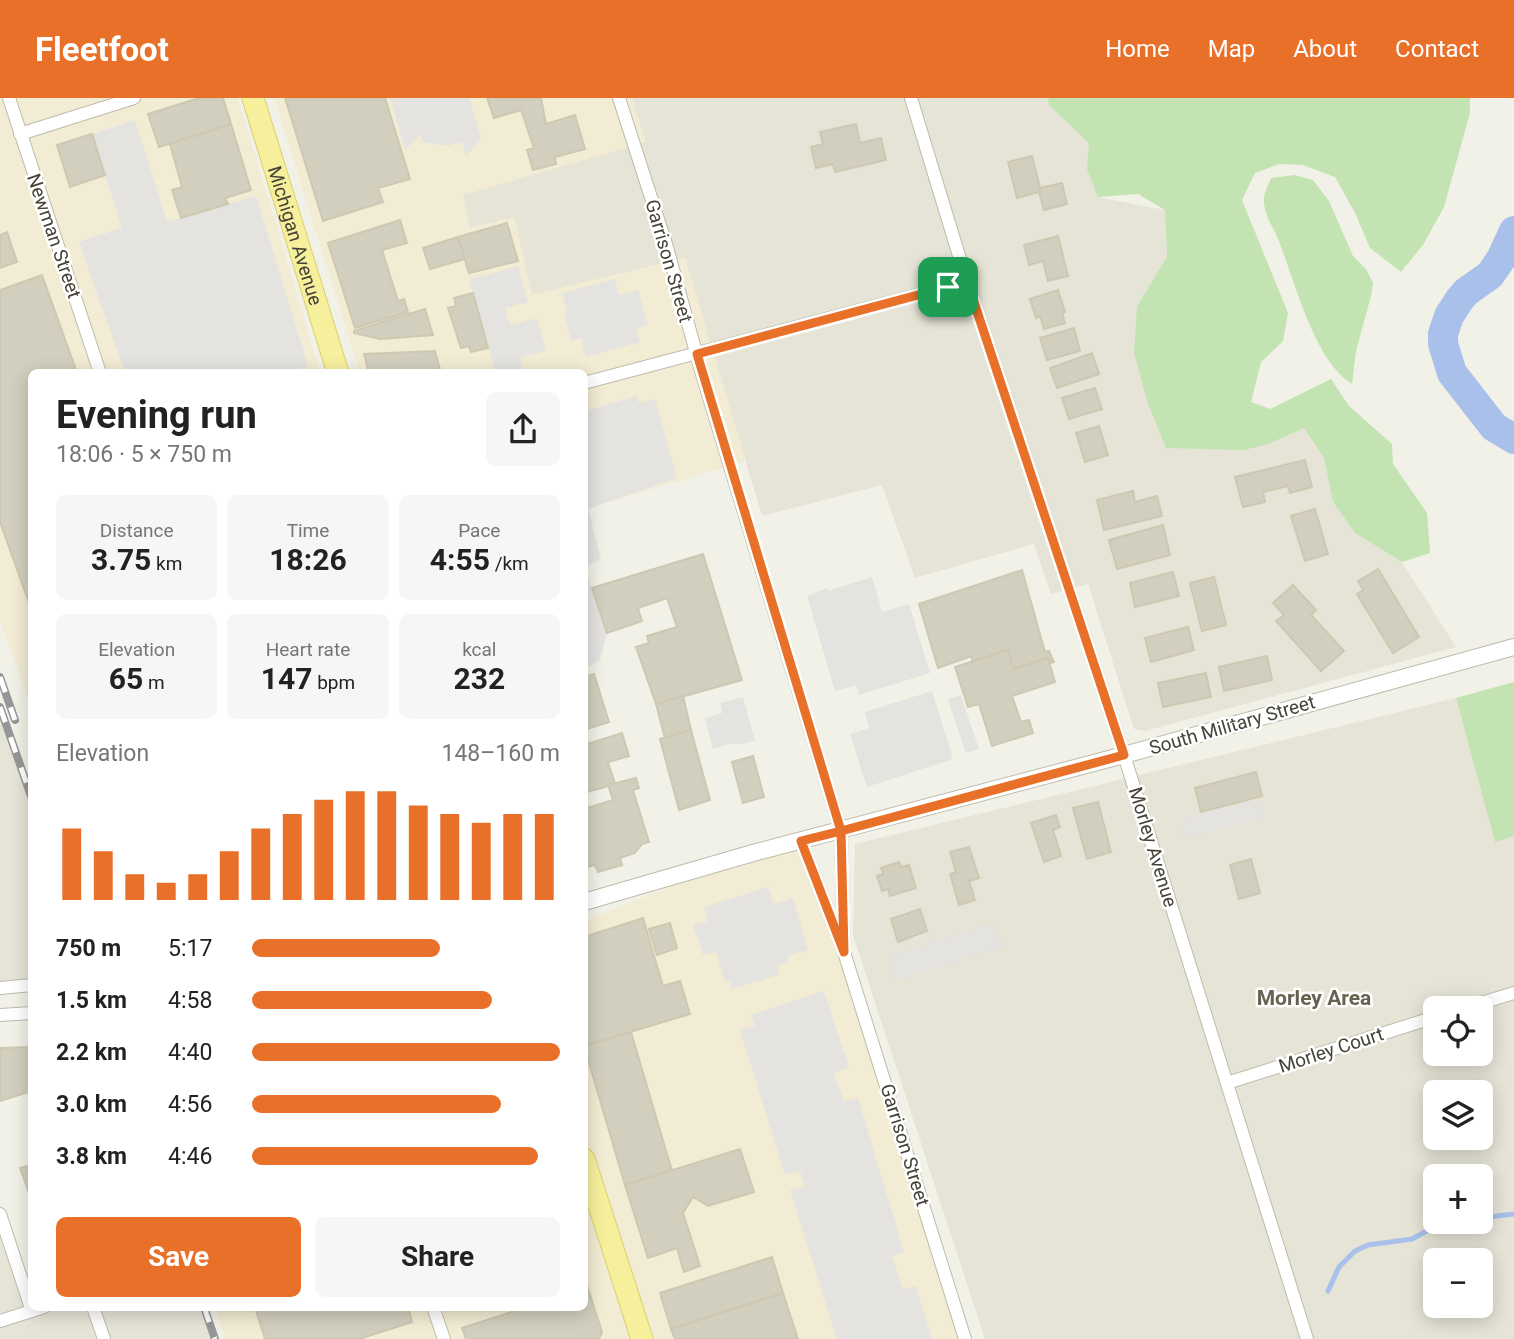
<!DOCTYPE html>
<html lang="en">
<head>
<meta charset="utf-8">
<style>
	:root { --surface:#fff; --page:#f6f6f6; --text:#222; --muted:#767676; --accent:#e87029 }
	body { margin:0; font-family:Roboto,sans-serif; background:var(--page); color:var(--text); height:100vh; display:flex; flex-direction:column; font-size:26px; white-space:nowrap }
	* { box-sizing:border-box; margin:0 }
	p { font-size:23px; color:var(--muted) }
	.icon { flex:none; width:38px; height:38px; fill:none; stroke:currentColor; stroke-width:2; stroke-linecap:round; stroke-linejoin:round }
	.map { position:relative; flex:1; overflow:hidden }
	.sheet { position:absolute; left:28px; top:271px; width:560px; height:942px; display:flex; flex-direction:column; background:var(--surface); border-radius:10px; box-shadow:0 4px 18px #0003 }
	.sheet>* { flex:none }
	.fabs { position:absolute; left:1423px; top:898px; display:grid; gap:14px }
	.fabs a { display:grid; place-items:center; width:70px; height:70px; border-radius:10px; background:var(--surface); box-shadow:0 4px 18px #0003; font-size:35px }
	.pin { position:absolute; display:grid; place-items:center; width:60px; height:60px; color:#fff; margin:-30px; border-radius:14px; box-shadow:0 4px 10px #0006 }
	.round { display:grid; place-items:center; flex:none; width:74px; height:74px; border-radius:10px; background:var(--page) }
	.summary { display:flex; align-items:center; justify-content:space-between; height:119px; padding:0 28px }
	h1 { font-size:38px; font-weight:700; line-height:52px }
	.figures { display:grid; grid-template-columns:repeat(3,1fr); gap:10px; height:119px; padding:7px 28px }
	.figures div { display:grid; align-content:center; border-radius:10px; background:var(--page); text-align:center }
	.figures b { font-size:30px; font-weight:700 }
	.figures small { font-size:19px; font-weight:400 }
	.figures p { font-size:19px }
	.chart { height:196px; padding:14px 28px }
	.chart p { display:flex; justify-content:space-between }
	.chart svg { width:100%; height:126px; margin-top:7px; stroke:var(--accent); stroke-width:6 }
	.cta { display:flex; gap:14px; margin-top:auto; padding:14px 28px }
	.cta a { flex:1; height:80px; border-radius:10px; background:var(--accent); color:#fff; font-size:28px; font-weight:700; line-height:80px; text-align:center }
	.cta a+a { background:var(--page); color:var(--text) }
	ul { padding:0 28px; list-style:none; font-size:23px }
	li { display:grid; grid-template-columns:112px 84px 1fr; align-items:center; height:52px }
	li i { height:18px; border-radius:9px; background:var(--accent) }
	header { display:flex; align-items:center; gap:42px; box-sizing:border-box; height:98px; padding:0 35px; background:var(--accent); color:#fff }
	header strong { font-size:33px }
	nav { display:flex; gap:38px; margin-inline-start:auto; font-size:24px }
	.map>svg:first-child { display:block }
	.residential { fill:#e6e4d6; fill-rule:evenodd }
	.commercial { fill:#f2ecd4 }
	.green { fill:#c3e3b3 }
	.parking { fill:#e4e3df }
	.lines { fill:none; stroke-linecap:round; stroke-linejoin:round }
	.stream { stroke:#a8c0ea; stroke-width:5 }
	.river { stroke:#a8c0ea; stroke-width:30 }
	.building { fill:#d3cfbe; stroke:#cdc8b1; stroke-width:2 }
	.minor-casing { stroke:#bdbbab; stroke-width:14 }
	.tertiary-casing { stroke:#bdbbab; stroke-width:18 }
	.primary-casing { stroke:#d9d16e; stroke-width:23 }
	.minor { stroke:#fff; stroke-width:12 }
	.tertiary { stroke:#fff; stroke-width:16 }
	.primary { stroke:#f6f09d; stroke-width:21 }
	.rail-casing { stroke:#969696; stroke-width:8 }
	.rail { stroke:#fff; stroke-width:5; stroke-dasharray:16; stroke-linecap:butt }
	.route-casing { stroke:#fff; stroke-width:14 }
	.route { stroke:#e87029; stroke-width:9 }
	.labels { text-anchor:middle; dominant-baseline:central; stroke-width:5; stroke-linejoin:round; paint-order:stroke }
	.street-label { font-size:19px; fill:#454237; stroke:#fff }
	.neighbourhood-label { font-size:21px; font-weight:bold; fill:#67624f; stroke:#fff }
</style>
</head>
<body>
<header>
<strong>Fleetfoot</strong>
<nav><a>Home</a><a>Map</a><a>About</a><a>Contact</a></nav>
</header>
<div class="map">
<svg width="1514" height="1241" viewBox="0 0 1514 1241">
	<rect width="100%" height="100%" fill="#f2f1e7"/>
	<g class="residential">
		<polygon points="632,0 1058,0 1089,45 1098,99 1165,112 1167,159 1137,208 1147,303 1304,330 1324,360 1333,404 1355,435 1402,464 1456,549 1145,633 1134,631 1088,486 1051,496 1034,446 915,480 882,387 762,418 685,160 532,197 514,120 470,130 462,97 645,44"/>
		<path d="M1456 600 1495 743 1514 738V1241H985L853 837 855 746ZM1435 910H1480V956H1435ZM1435 994H1480V1040H1435ZM1435 1078H1480V1124H1435ZM1435 1162H1480V1208H1435Z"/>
		<polygon points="0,611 32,702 31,883 0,886"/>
		<polygon points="0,1116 32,1213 45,1209 201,1209 212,1241 0,1241"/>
	</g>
	<g class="commercial">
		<polygon points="0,0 237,0 267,95 320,275 32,275 31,608 0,524"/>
		<polygon points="274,0 632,0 646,44 463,97 470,130 514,119 532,197 685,160 746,363 585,411 584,275 360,275"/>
		<polygon points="801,743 965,1241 225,1241 214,1209 584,1209 585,823 753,755"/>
	</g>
	<g class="green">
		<polygon points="1048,0 1470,0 1470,15 1444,109 1423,147 1401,174 1370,150 1355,115 1335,79 1303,67 1279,66 1255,75 1242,102 1288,215 1283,243 1261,264 1251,304 1270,311 1331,281 1349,308 1392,346 1393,366 1427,415 1430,455 1402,464 1355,435 1333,404 1324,360 1304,330 1268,346 1244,352 1166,350 1147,303 1134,255 1137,208 1167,159 1165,112 1138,96 1098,99 1087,71 1089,45 1049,7"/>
		<path d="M1295 77 1313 82 1329 103 1353 158 1366 171 1373 185 1371 198 1356 253 1352 286C1315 264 1295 185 1280 146 1275 131 1263 118 1264 100 1264 94 1269 86 1271 80Z"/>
		<polygon points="1514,584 1514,738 1495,744 1456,600"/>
	</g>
	<g class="parking">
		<polygon points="390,0 469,0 481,41 466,58 462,44 447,48 423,44 420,36 405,52"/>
		<polygon points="135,22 167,124 256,98 308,268 284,275 125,275 79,144 122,130 92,36"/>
		<polygon points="518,168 528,204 505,210 510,227 537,220 546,253 520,260 523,271 511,275 496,275 469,182"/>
		<polygon points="615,181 619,197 638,192 648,227 636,231 640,244 586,259 581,240 571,242 564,215 567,213 562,195"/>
		<polygon points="637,298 639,305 655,301 677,380 585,412 585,313"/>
		<polygon points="589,414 601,462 585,468 585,416"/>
		<polygon points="584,468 607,535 600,562 589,569 584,558"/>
		<polygon points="872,479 882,514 909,506 930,575 859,597 856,587 835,593 807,498 827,490 828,493"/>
		<polygon points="932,593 953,661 867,689 850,636 869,630 865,614"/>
		<polygon points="961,597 979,651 966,655 948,602"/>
		<polygon points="743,599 755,643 740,646 728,646 713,651 705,620 722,615 720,605"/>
		<polygon points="1260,701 1264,719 1185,740 1181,722"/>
		<polygon points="768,789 774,806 793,800 808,852 787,858 789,864 777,868 779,877 732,891 730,883 725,884 716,854 703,857 693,827 708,823 704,809"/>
		<polygon points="993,825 1002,849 895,883 888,858"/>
		<polygon points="824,893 849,970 834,975 844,1004 858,1000 904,1154 892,1158 903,1191 916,1188 932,1241 837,1241 790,1092 805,1088 800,1073 785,1077 740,932 755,928 751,917"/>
	</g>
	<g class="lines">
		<g class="stream">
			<polyline points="1480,1120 1514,1116"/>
			<polyline points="1328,1193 1339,1169 1355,1153 1368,1147 1412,1141 1441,1125 1455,1124"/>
		</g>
		<polyline class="river" points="1514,133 1501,161 1490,177 1466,194 1460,201 1449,218 1443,236 1443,246 1452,275 1494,329 1514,341"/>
	</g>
	<g class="building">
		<polygon points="199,0 223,0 231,26 159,49 148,16"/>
		<polygon points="285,0 385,0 410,81 378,90 383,104 323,123"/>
		<polygon points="487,0 541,0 546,26 575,17 585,51 555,59 556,66 533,72 527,52 534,50 521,12 494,20"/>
		<polygon points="231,26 251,92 225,100 228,106 181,120 172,92 182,89 170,46"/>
		<polygon points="856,26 860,45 881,40 886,62 835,74 833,66 816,70 811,49 823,46 820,34"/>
		<polygon points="92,36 105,77 70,89 57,47"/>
		<polygon points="1032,58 1040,90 1062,85 1067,106 1044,112 1039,94 1017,100 1008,64"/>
		<polygon points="400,122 407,145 382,152 398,203 404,201 408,214 355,230 328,145"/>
		<polygon points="507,125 518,163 469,175 458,139"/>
		<polygon points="7,134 17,164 0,170 0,137"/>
		<polygon points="1058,138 1068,178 1048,183 1043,163 1029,167 1024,147"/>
		<polygon points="458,139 465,161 430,171 423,150"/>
		<polygon points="42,177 77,275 32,275 32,513 0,424 0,192"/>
		<polygon points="1058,192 1065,214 1062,215 1065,225 1044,231 1040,218 1036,220 1030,201"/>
		<polygon points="473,195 488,250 471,254 469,248 461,250 448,210 456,208 454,200"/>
		<polygon points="425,211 433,237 380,241 354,235 354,233"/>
		<polygon points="1074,230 1080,253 1047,262 1040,240"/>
		<polygon points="435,253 441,275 369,275 364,256"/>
		<polygon points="1092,255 1099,276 1057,290 1050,270"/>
		<polygon points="1095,290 1102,311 1069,321 1062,300"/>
		<polygon points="1099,328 1108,357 1085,364 1076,335"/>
		<polygon points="1305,362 1312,389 1290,395 1288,388 1263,394 1265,404 1243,409 1235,379"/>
		<polygon points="1133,393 1135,404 1157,398 1162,418 1104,432 1097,402"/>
		<polygon points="1315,411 1328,456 1305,463 1291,418"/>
		<polygon points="1163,427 1170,457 1117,471 1109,442"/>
		<polygon points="703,456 742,582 656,606 636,549 649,545 647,538 677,529 667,500 638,510 642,523 607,535 592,490"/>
		<polygon points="1378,471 1419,539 1393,555 1357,496 1363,492 1358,483"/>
		<polygon points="1022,472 1045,554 1049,553 1054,564 1050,565 1048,560 1014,571 1008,552 972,564 972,558 938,570 919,506"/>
		<polygon points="1173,474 1179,498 1135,509 1130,485"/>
		<polygon points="1214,479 1226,527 1202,533 1190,485"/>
		<polygon points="1293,487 1316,512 1311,517 1344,553 1321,573 1276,523 1284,517 1273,505"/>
		<polygon points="1188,529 1194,552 1151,564 1145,540"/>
		<polygon points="1008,552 1014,571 1048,560 1055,584 1012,598 1021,624 1029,622 1033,635 992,648 979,606 968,609 955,569"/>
		<polygon points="1267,558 1272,582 1224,593 1219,569"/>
		<polygon points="1206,575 1211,599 1163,609 1158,585"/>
		<polygon points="594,576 609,624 584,632 584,579"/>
		<polygon points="683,598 691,632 665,640 656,606"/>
		<polygon points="691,632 710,702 679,712 660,641"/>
		<polygon points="622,635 629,658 608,664 615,686 584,695 584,647"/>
		<polygon points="753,658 764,699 743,705 732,664"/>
		<polygon points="1256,674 1262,698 1201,714 1195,690"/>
		<polygon points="636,680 639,690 633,692 649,744 642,746 635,755 620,760 622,767 598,774 595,767 584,770 584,711 613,702 608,687"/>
		<polygon points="1098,704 1111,754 1087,761 1073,710"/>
		<polygon points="1056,717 1060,729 1053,732 1061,758 1044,764 1031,725"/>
		<polygon points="969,749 979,780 969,783 975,802 959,807 950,776 956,774 950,754"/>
		<polygon points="1251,761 1260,795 1239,801 1230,767"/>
		<polygon points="899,764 901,769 909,767 916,790 890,798 888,791 882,793 877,778 883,776 881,770"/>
		<polygon points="920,811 927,833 898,844 891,821"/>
		<polygon points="643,820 663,888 680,883 690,916 584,948 584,839"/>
		<polygon points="670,825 677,850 657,857 649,831"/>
		<polygon points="631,934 672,1073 625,1087 584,948"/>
		<polygon points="32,949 32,993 0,1003 0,950"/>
		<polygon points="740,1051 754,1094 708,1108 693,1099 683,1115 700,1168 684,1174 677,1150 648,1160 625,1087"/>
		<polygon points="32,1067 32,1103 20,1070"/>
		<polygon points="772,1159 783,1195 671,1231 660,1195"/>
		<polygon points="584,1178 602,1234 599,1241 466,1241 462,1230 527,1209 584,1209"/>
		<polygon points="783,1195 798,1241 675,1241 671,1231"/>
		<polygon points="255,1209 408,1209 412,1224 359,1241 265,1241"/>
	</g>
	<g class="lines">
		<g class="minor-casing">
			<g id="minor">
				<polyline points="9,0 100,275"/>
				<polyline points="619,0 666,146 702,276 841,733 844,854"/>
				<polyline points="911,0 960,161 1124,657 1307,1241"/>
				<polyline points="20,36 134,0"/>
				<polyline points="584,285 943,190 966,180"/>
				<polyline points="801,743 844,854 965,1241"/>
				<polyline points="0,890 32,887"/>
				<polyline points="1465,910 1514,895"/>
				<polyline points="0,917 32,915"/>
				<polyline points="1227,985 1435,919"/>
				<polyline points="0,1116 32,1213"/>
				<polyline points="93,1209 104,1241"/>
				<polyline points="433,1209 444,1241"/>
				<polyline points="0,1223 44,1209"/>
			</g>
		</g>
		<g class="tertiary-casing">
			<polyline id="tertiary" points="584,804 753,755 1124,657 1514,549"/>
		</g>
		<g class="primary-casing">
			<g id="primary">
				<path id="s1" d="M253 0 338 275"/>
				<polyline points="584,1061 642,1241"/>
			</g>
		</g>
		<use href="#minor" class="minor"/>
		<use href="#tertiary" class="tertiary"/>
		<use href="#primary" class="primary"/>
		<g class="rail-casing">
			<g id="rail">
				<polyline points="0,579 15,622"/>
				<polyline points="0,609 32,701"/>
				<polyline points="204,1209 215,1241"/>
			</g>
		</g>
		<use href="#rail" class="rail"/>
	</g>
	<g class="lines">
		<g class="route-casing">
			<polyline id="route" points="948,189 697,256 841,733 844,854 801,743 841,733 1124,657 966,180 948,189"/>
		</g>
		<use href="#route" class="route"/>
	</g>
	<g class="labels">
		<g class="street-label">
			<text stroke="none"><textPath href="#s1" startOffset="144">Michigan Avenue</textPath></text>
			<text transform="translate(54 138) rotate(71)">Newman Street</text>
			<text transform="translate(669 163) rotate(74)">Garrison Street</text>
			<text transform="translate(1232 627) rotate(-16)">South Military Street</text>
			<text transform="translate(1153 749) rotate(73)">Morley Avenue</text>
			<text transform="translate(1331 952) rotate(-18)">Morley Court</text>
			<text transform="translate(905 1047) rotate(73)">Garrison Street</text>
		</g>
		<g class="neighbourhood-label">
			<text x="1314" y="900">Morley Area</text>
		</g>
	</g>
</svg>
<div class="fabs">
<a><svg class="icon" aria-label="locate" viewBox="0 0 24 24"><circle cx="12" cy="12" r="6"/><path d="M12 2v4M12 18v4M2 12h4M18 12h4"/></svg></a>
<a><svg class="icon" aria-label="layers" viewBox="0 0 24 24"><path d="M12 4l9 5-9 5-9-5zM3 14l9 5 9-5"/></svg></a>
<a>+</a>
<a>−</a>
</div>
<div class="pin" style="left:948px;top:189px;background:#1e9e55"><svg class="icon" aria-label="arrive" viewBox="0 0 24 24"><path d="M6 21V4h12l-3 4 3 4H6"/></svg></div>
<section class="sheet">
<div class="summary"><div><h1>Evening run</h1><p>18:06 · 5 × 750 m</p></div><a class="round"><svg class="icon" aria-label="share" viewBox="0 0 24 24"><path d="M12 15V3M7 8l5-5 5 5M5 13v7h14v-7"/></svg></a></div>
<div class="figures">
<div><p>Distance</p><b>3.75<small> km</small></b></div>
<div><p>Time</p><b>18:26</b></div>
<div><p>Pace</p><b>4:55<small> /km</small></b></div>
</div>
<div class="figures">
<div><p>Elevation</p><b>65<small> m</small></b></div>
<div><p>Heart rate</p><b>147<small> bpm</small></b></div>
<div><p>kcal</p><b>232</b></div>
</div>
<div class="chart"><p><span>Elevation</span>148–160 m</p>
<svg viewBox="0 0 160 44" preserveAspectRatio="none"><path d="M5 44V19M15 44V27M25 44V35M35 44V38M45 44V35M55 44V27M65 44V19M75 44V14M85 44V9M95 44V6M105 44V6M115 44V11M125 44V14M135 44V17M145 44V14M155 44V14"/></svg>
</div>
<ul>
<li><b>750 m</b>5:17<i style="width:61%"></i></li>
<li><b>1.5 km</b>4:58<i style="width:78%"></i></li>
<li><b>2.2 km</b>4:40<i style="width:100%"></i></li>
<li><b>3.0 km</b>4:56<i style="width:81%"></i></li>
<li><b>3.8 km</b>4:46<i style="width:93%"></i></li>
</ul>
<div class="cta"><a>Save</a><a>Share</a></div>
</section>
</div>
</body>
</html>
